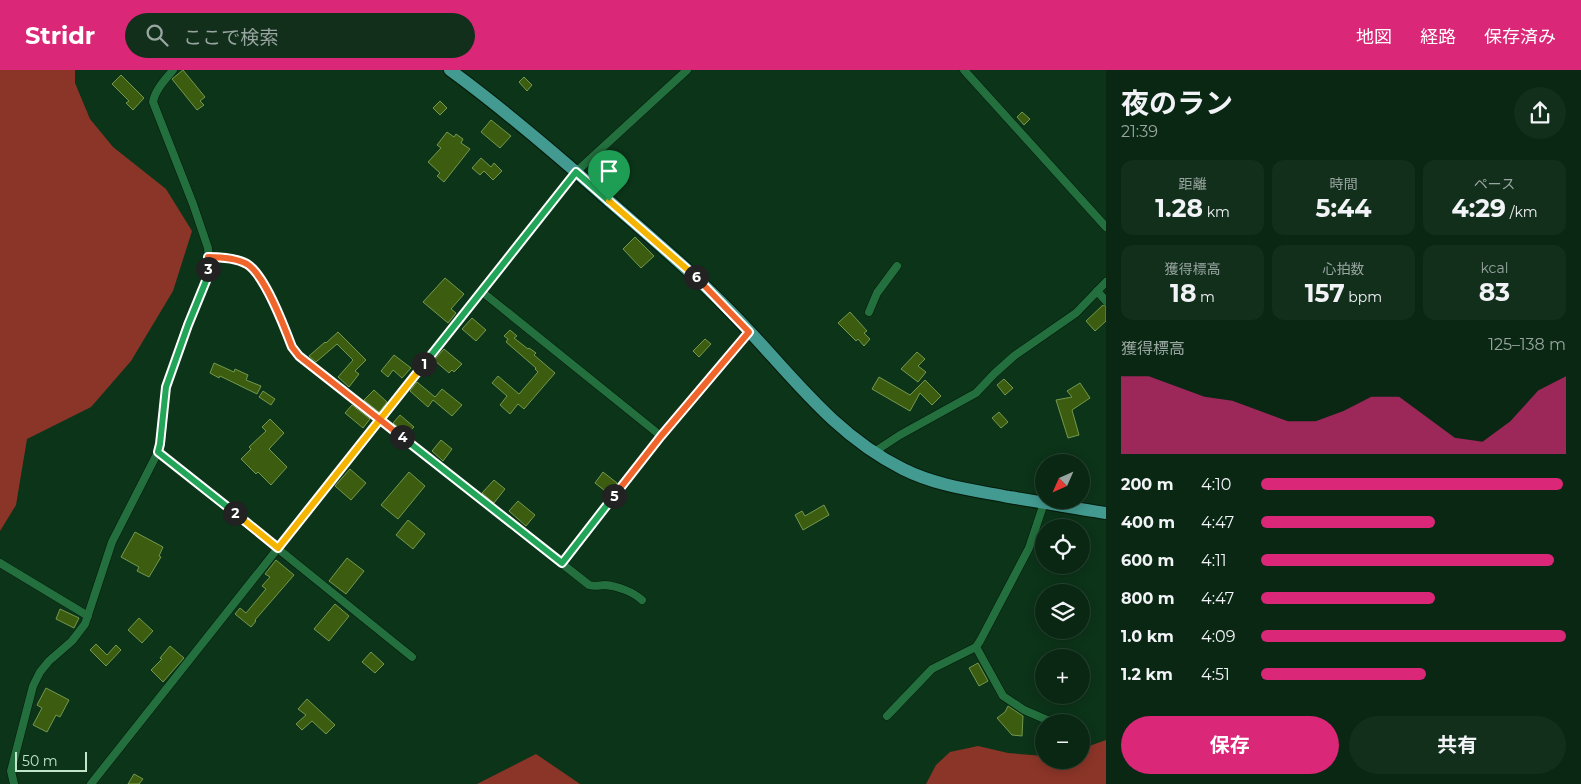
<!DOCTYPE html>
<html lang="ja">
<head>
<meta charset="utf-8">
<style>
	:root { --surface:#092713; --page:#122f1c; --text:#f1f3f6; --muted:#99a5a0; --line:#294433; --accent:#db2777 }
	body { margin:0; font-family:Montserrat,"Noto Sans JP",sans-serif; background:var(--page); color:var(--text); height:100vh; display:flex; flex-direction:column; font-size:19px; white-space:nowrap }
	* { box-sizing:border-box; margin:0 }
	p { font-size:16px; color:var(--muted) }
	.icon { flex:none; width:28px; height:28px; fill:none; stroke:currentColor; stroke-width:2; stroke-linecap:round; stroke-linejoin:round }
	.map { position:relative; flex:1; overflow:hidden }
	.drawer { display:flex; flex-direction:column; background:var(--surface); width:475px }
	.drawer>* { flex:none }
	.needle { width:32px; rotate:225deg }
	.controls { position:absolute; left:1035px; top:384px; display:grid; gap:10px }
	.controls a { display:grid; place-items:center; width:55px; height:55px; border-radius:50%; background:var(--surface); box-shadow:0 2px 12px #0003,0 0 0 1px var(--line); font-size:25px }
	.scale { position:absolute; left:15px; bottom:12px; width:72px; box-sizing:border-box; padding-left:5px; border:2px solid #c1e5c8; border-top:0; font-size:14px; line-height:18px; white-space:nowrap; color:#c1e5c8; -webkit-text-stroke:4px #0c3419; paint-order:stroke }
	.pin { position:absolute; display:grid; place-items:center; width:42px; height:42px; color:#fff; margin:-51px -21px; border-radius:50% 50% 50% 0; rotate:-45deg; box-shadow:0 0 5px #0007 }
	.pin .icon { rotate:45deg }
	.km { position:absolute; width:25px; height:25px; margin:-12px; border-radius:50%; background:#222; color:#fff; font-size:14px; line-height:25px; text-align:center }
	.round { display:grid; place-items:center; flex:none; width:52px; height:52px; border-radius:26px; background:var(--page) }
	.head { display:flex; align-items:center; justify-content:space-between; height:85px; padding:0 15px }
	h1 { font-size:28px; font-weight:700; line-height:38px }
	.figures { display:grid; grid-template-columns:repeat(3,1fr); gap:8px; height:85px; padding:5px 15px }
	.figures div { display:grid; align-content:center; border-radius:12px; background:var(--page); text-align:center }
	.figures b { font-size:25px; font-weight:700 }
	.figures small { font-size:14px; font-weight:400 }
	.figures p { font-size:14px }
	.chart { height:140px; padding:10px 15px }
	.chart p { display:flex; justify-content:space-between }
	.chart svg { width:100%; height:90px; margin-top:5px; fill:var(--accent); opacity:.7 }
	.button { display:flex; gap:10px; margin-top:auto; padding:10px 15px }
	.button a { flex:1; height:58px; border-radius:30px; background:var(--accent); color:#fff; font-size:20px; font-weight:700; line-height:58px; text-align:center }
	.button a+a { background:var(--page); color:var(--text) }
	ul { padding:0 15px; list-style:none; font-size:16px }
	li { display:grid; grid-template-columns:80px 60px 1fr; align-items:center; height:38px }
	li i { height:12px; border-radius:6px; background:var(--accent) }
	header { display:flex; align-items:center; gap:30px; box-sizing:border-box; height:70px; padding:0 25px; background:var(--accent); color:#fff }
	header strong { font-size:24px }
	nav { display:flex; gap:28px; margin-inline-start:auto; font-size:18px }
	.search { width:350px; height:45px; background:var(--page); display:flex; align-items:center; gap:12px; box-sizing:border-box; padding:0 18px; border-radius:28px; color:var(--muted); font-size:19px }
	main { display:flex; flex:1; min-height:0 }
	.map>svg:first-child { display:block }
	.forest { fill:#8b3528 }
	.building { fill:#3c5d10; stroke:#73984e }
	.lines { fill:none; stroke-linecap:round; stroke-linejoin:round }
	.street-casing { stroke:#031909; stroke-width:9 }
	.primary-casing { stroke:#031909; stroke-width:14 }
	.street { stroke:#236f3d; stroke-width:8 }
	.primary { stroke:#429a90; stroke-width:12 }
	.split-1-casing { stroke:#fff; stroke-width:10 }
	.split-2-casing { stroke:#fff; stroke-width:10 }
	.split-3-casing { stroke:#fff; stroke-width:10 }
	.split-4-casing { stroke:#fff; stroke-width:10 }
	.split-5-casing { stroke:#fff; stroke-width:10 }
	.split-6-casing { stroke:#fff; stroke-width:10 }
	.split-7-casing { stroke:#fff; stroke-width:10 }
	.split-1 { stroke:#22a559; stroke-width:6 }
	.split-2 { stroke:#f5b400; stroke-width:6 }
	.split-3 { stroke:#22a559; stroke-width:6 }
	.split-4 { stroke:#f0652b; stroke-width:6 }
	.split-5 { stroke:#22a559; stroke-width:6 }
	.split-6 { stroke:#f0652b; stroke-width:6 }
	.split-7 { stroke:#f5b400; stroke-width:6 }
</style>
</head>
<body>
<header>
<strong>Stridr</strong>
<div class="search"><svg class="icon" aria-label="search" viewBox="0 0 24 24"><circle cx="10" cy="10" r="6"/><path d="M15 15l6 6"/></svg>ここで検索</div>
<nav><a>地図</a><a>経路</a><a>保存済み</a></nav>
</header>
<main>
<div class="map">
<svg width="1106" height="714" viewBox="0 0 1106 714">
	<rect width="100%" height="100%" fill="#0c3419"/>
	<g class="forest">
		<polygon points="0,0 75,0 75,13 90,49 113,77 166,119 192,161 173,221 131,291 91,337 27,369 16,435 0,461"/>
		<polygon points="1106,670 1106,714 926,714 936,695 950,682 978,676 1008,683 1044,686 1044,690 1081,690 1081,679"/>
		<polygon points="536,684 580,714 477,714"/>
	</g>
	<g class="building">
		<polygon points="183,0 205,27 200,31 204,35 197,40 172,9"/>
		<polygon points="121,5 144,28 133,40 126,33 129,31 112,14"/>
		<polygon points="524,7 532,15 527,21 519,12"/>
		<polygon points="440,31 447,38 440,45 433,38"/>
		<polygon points="1022,42 1030,49 1024,55 1017,47"/>
		<polygon points="491,50 511,66 500,78 481,62"/>
		<polygon points="447,62 454,67 456,64 463,69 461,73 470,79 444,112 437,106 440,103 428,92 441,78 437,75"/>
		<polygon points="481,88 491,97 494,93 502,101 493,110 484,101 480,105 472,98"/>
		<polygon points="635,167 654,186 641,198 623,179"/>
		<polygon points="445,208 464,224 451,239 456,243 448,253 423,232"/>
		<polygon points="1103,235 1106,236 1106,251 1095,261 1086,251"/>
		<polygon points="850,242 867,261 864,263 870,269 864,276 858,269 856,271 838,253"/>
		<polygon points="472,248 486,260 476,271 462,259"/>
		<polygon points="510,260 517,266 514,268 528,279 529,278 536,283 534,285 555,303 524,339 518,334 510,344 500,335 507,326 492,313 498,306 519,324 538,302 535,299 536,298 506,272 508,269 504,266"/>
		<polygon points="338,262 366,290 355,301 359,304 349,317 338,307 353,290 337,274 316,292 309,286 325,272 326,273"/>
		<polygon points="705,269 711,274 699,287 693,281"/>
		<polygon points="444,279 462,294 454,302 452,300 449,303 434,290"/>
		<polygon points="917,282 925,289 918,296 926,302 918,312 901,299"/>
		<polygon points="394,285 411,298 402,308 393,300 388,307 381,301"/>
		<polygon points="214,293 234,302 235,299 248,305 246,310 261,316 257,324 220,306 219,308 210,303"/>
		<polygon points="879,307 910,325 925,310 941,326 932,335 920,323 910,341 872,319"/>
		<polygon points="1004,309 1013,318 1005,325 997,315"/>
		<polygon points="417,312 435,327 442,319 462,335 452,346 433,330 428,337 410,321"/>
		<polygon points="1080,313 1090,328 1072,340 1079,365 1068,368 1056,330 1072,327 1067,321"/>
		<polygon points="374,320 387,332 379,342 364,330"/>
		<polygon points="263,321 275,329 271,335 259,327"/>
		<polygon points="352,335 370,349 363,358 345,343"/>
		<polygon points="999,342 1008,352 1001,358 992,348"/>
		<polygon points="400,345 414,357 407,364 393,353"/>
		<polygon points="270,349 284,363 269,379 287,397 271,415 258,402 256,404 241,389 251,379 249,377 266,361 262,357"/>
		<polygon points="441,370 452,379 443,391 432,381"/>
		<polygon points="350,399 366,413 351,430 335,416"/>
		<polygon points="409,402 425,416 398,449 381,435"/>
		<polygon points="603,402 617,413 609,424 595,413"/>
		<polygon points="494,410 505,419 494,433 482,423"/>
		<polygon points="518,431 535,445 526,456 509,441"/>
		<polygon points="824,435 829,445 803,460 795,445 802,441 805,446"/>
		<polygon points="408,450 425,464 413,479 396,465"/>
		<polygon points="135,462 163,477 159,486 161,487 149,507 137,501 139,497 121,487"/>
		<polygon points="347,488 364,501 346,524 329,511"/>
		<polygon points="276,490 294,505 255,550 256,551 251,557 235,544 240,538 246,543 266,519 262,516 270,507 265,504"/>
		<polygon points="335,534 349,546 329,571 314,559"/>
		<polygon points="60,539 79,548 74,558 56,549"/>
		<polygon points="139,548 153,561 142,573 128,560"/>
		<polygon points="96,574 107,585 116,575 121,580 106,596 90,580"/>
		<polygon points="170,576 184,588 163,612 151,600 162,589 160,588"/>
		<polygon points="371,582 384,594 375,603 362,592"/>
		<polygon points="978,593 988,611 979,616 969,598"/>
		<polygon points="46,618 69,630 60,647 56,645 47,662 33,655 42,638 37,635"/>
		<polygon points="307,629 335,655 326,664 312,651 302,660 296,654 306,645 298,639"/>
		<polygon points="1008,636 1023,646 1022,666 1012,665 997,648 1005,642"/>
		<polygon points="134,704 143,709 139,714 128,714"/>
	</g>
	<g class="lines">
		<g class="street-casing">
			<g id="street">
				<polyline points="964,0 1106,157"/>
				<path d="M208 187C221 187 236 188 247 194 265 205 284 256 292 277L299 286 589 515C595 517 600 515 605 515 618 516 633 522 642 530"/>
				<polyline points="481,221 661,366"/>
				<polyline points="1097,221 1106,231"/>
				<polyline points="869,242 877,223 897,196"/>
				<polyline points="158,382 412,587"/>
				<polyline points="874,382 900,365 976,323 994,304 1014,286 1076,243 1106,212"/>
				<polyline points="1044,433 1029,478 980,571 976,577 1003,626 1024,640 1047,650 1056,652"/>
				<polyline points="0,493 88,546"/>
				<polyline points="563,493 661,366 749,262"/>
				<polyline points="887,646 932,599 976,577"/>
				<path d="M14 714 11 701 33 616 40 602 49 591 72 571 85 554 112 472 158 382 161 374 166 317 187 255 208 206 209 191 208 178 193 134 153 32C155 20 165 10 173 0"/>
				<polyline points="91,714 576,102 687,0"/>
			</g>
		</g>
		<g class="primary-casing">
			<path id="primary" d="M450 0C505 40 557 85 608 130 648 165 689 199 726 237 784 294 828 362 903 399 937 416 973 420 1009 427 1041 432 1073 438 1106 443"/>
		</g>
		<use href="#street" class="street"/>
		<use href="#primary" class="primary"/>
	</g>
	<g class="lines">
		<g class="split-1-casing">
			<polyline id="split-1" points="424,294 576,102 609,131"/>
		</g>
		<g class="split-2-casing">
			<polyline id="split-2" points="235,443 278,478 424,294"/>
		</g>
		<g class="split-3-casing">
			<polyline id="split-3" points="208,199 208,206 188,255 166,317 160,374 158,382 235,443"/>
		</g>
		<g class="split-4-casing">
			<path id="split-4" d="M208 199V187C221 187 236 188 247 194 265 205 284 256 292 277L299 286 402 367"/>
		</g>
		<g class="split-5-casing">
			<polyline id="split-5" points="402,367 562,493 614,426"/>
		</g>
		<g class="split-6-casing">
			<polyline id="split-6" points="614,426 661,366 749,262 696,207"/>
		</g>
		<g class="split-7-casing">
			<polyline id="split-7" points="609,131 696,207"/>
		</g>
		<use href="#split-1" class="split-1"/>
		<use href="#split-2" class="split-2"/>
		<use href="#split-3" class="split-3"/>
		<use href="#split-4" class="split-4"/>
		<use href="#split-5" class="split-5"/>
		<use href="#split-6" class="split-6"/>
		<use href="#split-7" class="split-7"/>
	</g>
</svg>
<div class="controls">
<a><svg class="needle" viewBox="-14 -14 28 28"><path d="M0-13l5 13h-10z" fill="#e53935"/><path d="M0 13l5-13h-10z" fill="#99a5a0"/></svg></a>
<a><svg class="icon" aria-label="locate" viewBox="0 0 24 24"><circle cx="12" cy="12" r="6"/><path d="M12 2v4M12 18v4M2 12h4M18 12h4"/></svg></a>
<a><svg class="icon" aria-label="layers" viewBox="0 0 24 24"><path d="M12 4l9 5-9 5-9-5zM3 14l9 5 9-5"/></svg></a>
<a>+</a>
<a>−</a>
</div>
<div class="scale">50 m</div>
<div class="pin" style="left:609px;top:131px;background:#1e9e55"><svg class="icon" aria-label="arrive" viewBox="0 0 24 24"><path d="M6 21V4h12l-3 4 3 4H6"/></svg></div>
<b class="km" style="left:424px;top:294px">1</b>
<b class="km" style="left:235px;top:443px">2</b>
<b class="km" style="left:208px;top:199px">3</b>
<b class="km" style="left:402px;top:367px">4</b>
<b class="km" style="left:614px;top:426px">5</b>
<b class="km" style="left:696px;top:207px">6</b>
</div>
<section class="drawer">
<div class="head"><div><h1>夜のラン</h1><p>21:39</p></div><a class="round"><svg class="icon" aria-label="share" viewBox="0 0 24 24"><path d="M12 15V3M7 8l5-5 5 5M5 13v7h14v-7"/></svg></a></div>
<div class="figures">
<div><p>距離</p><b>1.28<small> km</small></b></div>
<div><p>時間</p><b>5:44</b></div>
<div><p>ペース</p><b>4:29<small> /km</small></b></div>
</div>
<div class="figures">
<div><p>獲得標高</p><b>18<small> m</small></b></div>
<div><p>心拍数</p><b>157<small> bpm</small></b></div>
<div><p>kcal</p><b>83</b></div>
</div>
<div class="chart"><p><span>獲得標高</span>125–138 m</p>
<svg viewBox="0 0 160 44" preserveAspectRatio="none"><path d="M0 44V6L10 6L20 11L30 16L40 18L50 23L60 28L70 28L80 23L90 16L100 16L110 26L120 36L130 38L140 28L150 13L160 6V44z"/></svg>
</div>
<ul>
<li><b>200 m</b>4:10<i style="width:99%"></i></li>
<li><b>400 m</b>4:47<i style="width:57%"></i></li>
<li><b>600 m</b>4:11<i style="width:96%"></i></li>
<li><b>800 m</b>4:47<i style="width:57%"></i></li>
<li><b>1.0 km</b>4:09<i style="width:100%"></i></li>
<li><b>1.2 km</b>4:51<i style="width:54%"></i></li>
</ul>
<div class="button"><a>保存</a><a>共有</a></div>
</section>
</main>
</body>
</html>
